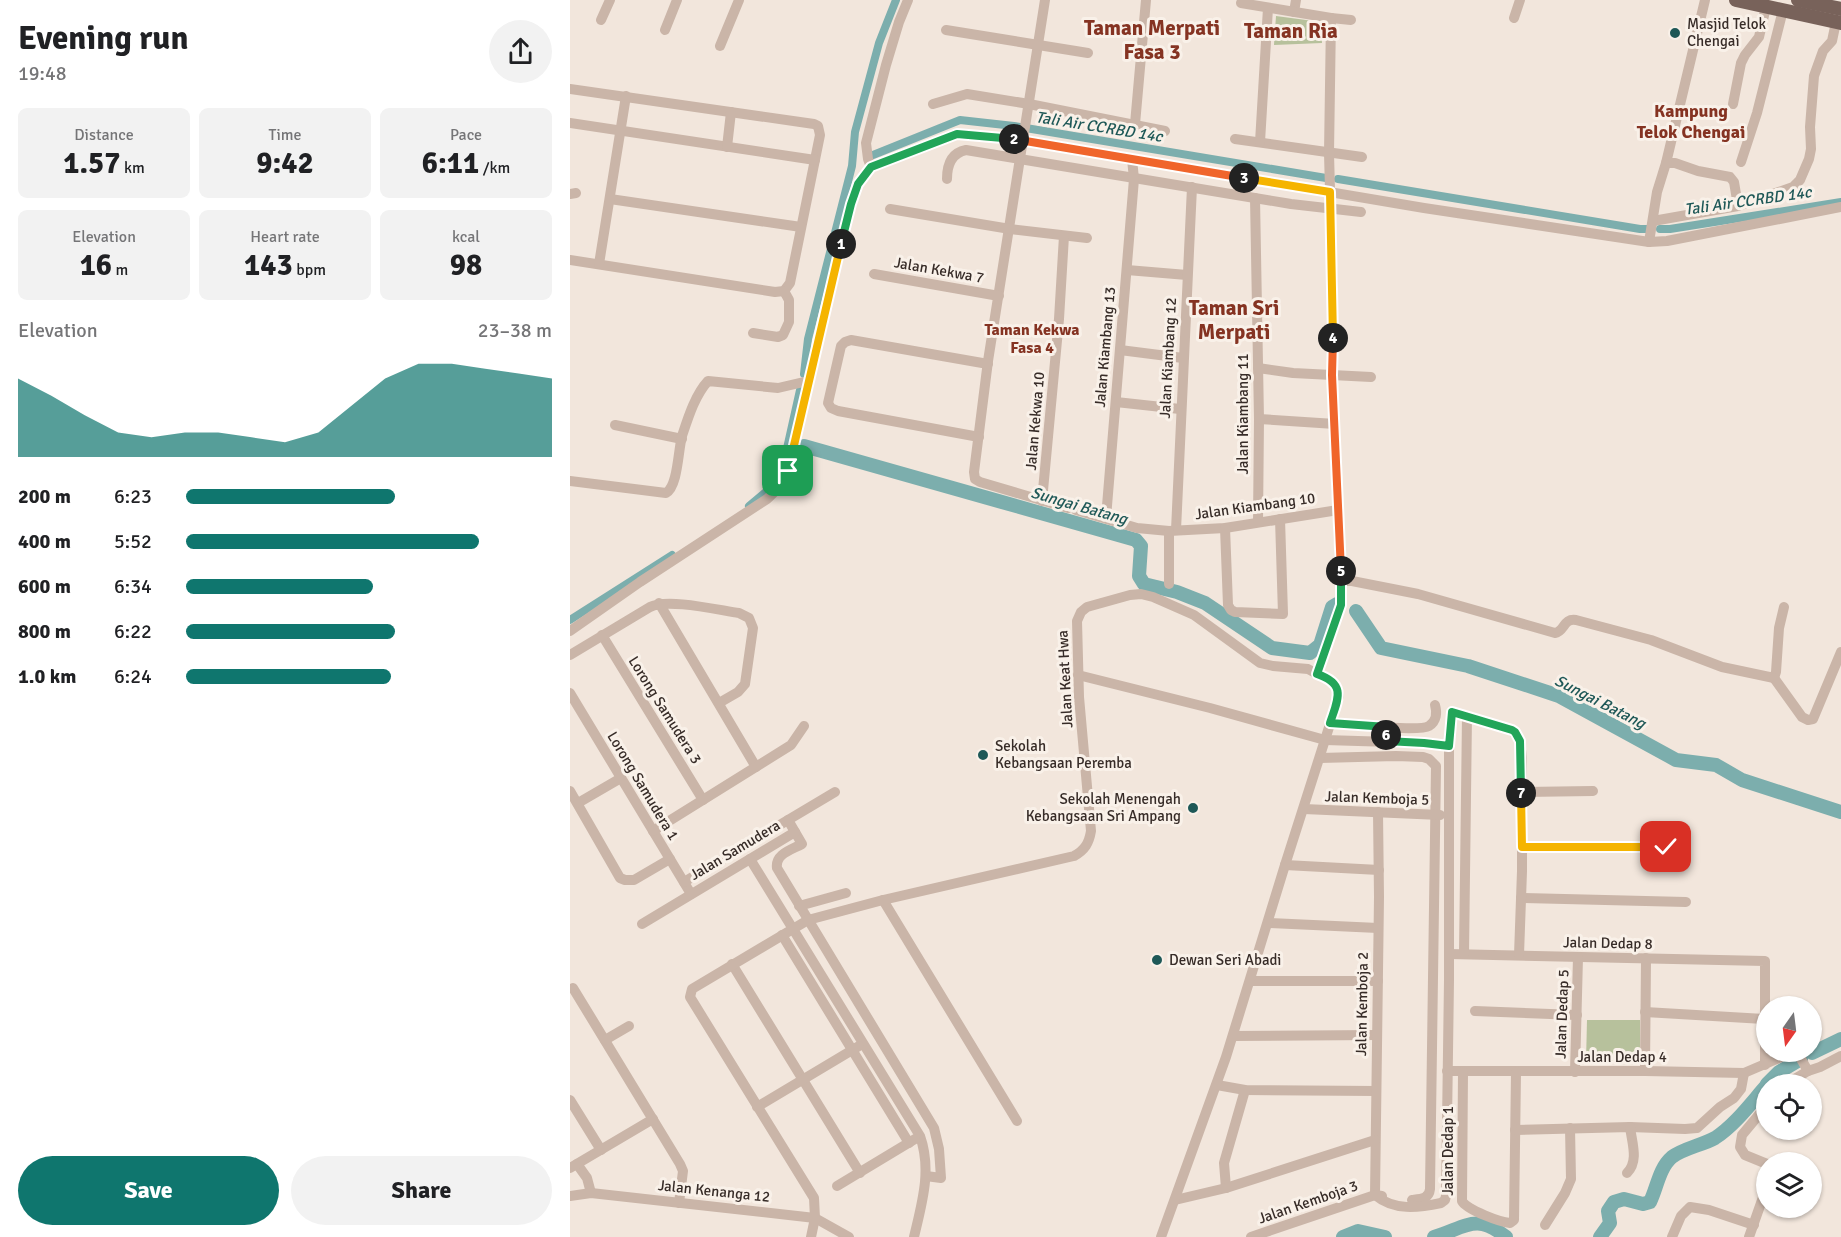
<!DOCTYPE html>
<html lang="en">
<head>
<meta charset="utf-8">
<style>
	:root { --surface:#fff; --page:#f2f2f2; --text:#202124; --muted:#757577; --accent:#0f766e }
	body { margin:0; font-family:Signika,sans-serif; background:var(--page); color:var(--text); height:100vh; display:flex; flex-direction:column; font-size:22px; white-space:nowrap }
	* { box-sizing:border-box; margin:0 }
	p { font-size:20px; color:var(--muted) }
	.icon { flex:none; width:33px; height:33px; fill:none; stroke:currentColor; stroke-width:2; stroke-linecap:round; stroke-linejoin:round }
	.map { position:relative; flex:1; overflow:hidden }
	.sheet { display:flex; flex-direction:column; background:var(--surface); width:570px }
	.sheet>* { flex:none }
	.needle { width:39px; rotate:194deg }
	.fabs { position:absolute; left:1186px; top:996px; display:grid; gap:12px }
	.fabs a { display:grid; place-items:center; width:66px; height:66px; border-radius:50%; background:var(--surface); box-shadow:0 2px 4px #0004; font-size:30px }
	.pin { position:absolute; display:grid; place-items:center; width:51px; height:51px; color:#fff; margin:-26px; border-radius:12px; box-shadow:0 3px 9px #0006 }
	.km { position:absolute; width:30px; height:30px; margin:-15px; border-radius:50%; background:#222; color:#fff; font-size:16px; line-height:30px; text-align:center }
	.round { display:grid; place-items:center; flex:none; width:63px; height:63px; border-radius:32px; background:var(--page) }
	.summary { display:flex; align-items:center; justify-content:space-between; height:102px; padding:0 18px }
	h1 { font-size:33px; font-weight:800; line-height:45px }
	.metrics { display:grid; grid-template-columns:repeat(3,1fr); gap:9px; height:102px; padding:6px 18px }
	.metrics div { display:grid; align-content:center; border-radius:9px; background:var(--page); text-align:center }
	.metrics b { font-size:30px; font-weight:800 }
	.metrics small { font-size:16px; font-weight:400 }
	.metrics p { font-size:16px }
	.chart { height:168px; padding:12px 18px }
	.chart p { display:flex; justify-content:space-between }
	.chart svg { width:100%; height:108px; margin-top:6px; fill:var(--accent); opacity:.7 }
	.button { display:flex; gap:12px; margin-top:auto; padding:12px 18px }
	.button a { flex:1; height:69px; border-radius:36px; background:var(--accent); color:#fff; font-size:24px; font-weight:800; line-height:69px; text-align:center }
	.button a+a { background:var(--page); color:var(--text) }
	ul { padding:0 18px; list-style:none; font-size:20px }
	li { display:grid; grid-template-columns:96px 72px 1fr; align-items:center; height:45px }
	li i { height:15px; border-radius:8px; background:var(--accent) }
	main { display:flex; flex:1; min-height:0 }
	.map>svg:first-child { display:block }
	.green { fill:#b7c19c }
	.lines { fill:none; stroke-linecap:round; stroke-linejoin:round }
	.canal { stroke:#7caead; stroke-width:8 }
	.river { stroke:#7caead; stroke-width:14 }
	.minor { stroke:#cab5a8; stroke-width:10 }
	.major { stroke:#78625a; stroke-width:14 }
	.split-1-casing { stroke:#fff; stroke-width:12 }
	.split-2-casing { stroke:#fff; stroke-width:12 }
	.split-3-casing { stroke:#fff; stroke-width:12 }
	.split-4-casing { stroke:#fff; stroke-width:12 }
	.split-5-casing { stroke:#fff; stroke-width:12 }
	.split-6-casing { stroke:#fff; stroke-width:12 }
	.split-7-casing { stroke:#fff; stroke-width:12 }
	.split-8-casing { stroke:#fff; stroke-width:12 }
	.split-1 { stroke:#f5b400; stroke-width:8 }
	.split-2 { stroke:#22a559; stroke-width:8 }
	.split-3 { stroke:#f0652b; stroke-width:8 }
	.split-4 { stroke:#f5b400; stroke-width:8 }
	.split-5 { stroke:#f0652b; stroke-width:8 }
	.split-6 { stroke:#22a559; stroke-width:8 }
	.split-7 { stroke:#22a559; stroke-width:8 }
	.split-8 { stroke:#f5b400; stroke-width:8 }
	.poi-dot { fill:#1e5857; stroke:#f9f1e9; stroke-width:2 }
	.labels { text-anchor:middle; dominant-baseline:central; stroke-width:6; stroke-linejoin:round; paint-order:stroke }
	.poi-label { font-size:15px; fill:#372c28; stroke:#f9f1e9; text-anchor:start }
	.street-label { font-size:15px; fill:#372c28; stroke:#f9f1e9 }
	.water-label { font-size:16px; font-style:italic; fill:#1e5857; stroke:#f9f1e9 }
	.neighbourhood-label { font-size:16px; font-weight:bold; fill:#853322; stroke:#f9f1e9 }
	.quarter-label { font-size:18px; font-weight:bold; fill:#853322; stroke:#f9f1e9 }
	.district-label { font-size:21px; font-weight:bold; fill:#853322; stroke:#f9f1e9 }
</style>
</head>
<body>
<main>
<section class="sheet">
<div class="summary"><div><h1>Evening run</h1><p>19:48</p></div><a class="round"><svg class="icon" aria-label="share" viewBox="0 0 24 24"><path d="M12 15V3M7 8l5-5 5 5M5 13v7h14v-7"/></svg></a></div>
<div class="metrics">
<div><p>Distance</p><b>1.57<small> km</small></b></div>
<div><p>Time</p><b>9:42</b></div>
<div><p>Pace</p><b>6:11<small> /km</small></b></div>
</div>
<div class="metrics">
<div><p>Elevation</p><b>16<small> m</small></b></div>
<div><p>Heart rate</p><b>143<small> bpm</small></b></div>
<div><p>kcal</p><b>98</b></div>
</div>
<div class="chart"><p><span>Elevation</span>23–38 m</p>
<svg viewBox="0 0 160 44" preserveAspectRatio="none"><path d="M0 44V12L10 19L20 27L30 34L40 36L50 34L60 34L70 36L80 38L90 34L100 23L110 12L120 6L130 6L140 8L150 10L160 12V44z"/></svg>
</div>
<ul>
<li><b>200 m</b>6:23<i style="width:57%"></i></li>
<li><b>400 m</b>5:52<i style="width:80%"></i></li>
<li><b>600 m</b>6:34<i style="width:51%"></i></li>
<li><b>800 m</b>6:22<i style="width:57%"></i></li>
<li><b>1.0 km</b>6:24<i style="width:56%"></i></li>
</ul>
<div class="button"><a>Save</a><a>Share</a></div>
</section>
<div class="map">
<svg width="1271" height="1237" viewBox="0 0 1271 1237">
	<rect width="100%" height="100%" fill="#f2e6dc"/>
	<g class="green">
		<polygon points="706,16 751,22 752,43 704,45"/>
		<polygon points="1017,1020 1070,1020 1070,1062 1016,1062"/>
	</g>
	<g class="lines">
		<g class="canal">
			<polyline points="303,155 390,120 444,126 756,178"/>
			<polyline points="768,179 1070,229 1080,229"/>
			<polyline points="1090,229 1100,229 1271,202"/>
			<polyline points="234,374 238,339 282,166 285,132 309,43 326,0"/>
			<polyline points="179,506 198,490 211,475 230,390"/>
			<polyline points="0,620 102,555"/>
		</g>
		<g class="river">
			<polyline points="234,446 566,540 571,546 569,576 574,584 607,592 635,603 702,648 740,653 750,645 762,607 767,604"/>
			<polyline points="786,611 811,648 898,666 989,696 1106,760 1146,765 1172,780 1271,812"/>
			<polyline points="1242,1053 1271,1039"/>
			<polyline points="1197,1084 1209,1072 1231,1059"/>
			<polyline points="773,1237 788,1231 815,1237"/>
			<path d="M864 1237C895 1228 906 1212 936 1237"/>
			<path d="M1030 1237 1040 1223 1038 1211 1044 1202 1054 1199 1073 1204 1080 1202C1087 1188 1089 1168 1102 1157 1112 1149 1132 1145 1145 1138 1165 1125 1181 1103 1197 1085"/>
		</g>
		<g class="minor">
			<polyline points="475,0 418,361 404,472 405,479 410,482 498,508"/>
			<polyline points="724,12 726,0"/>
			<polyline points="761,18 781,20"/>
			<polyline points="944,18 950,0"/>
			<polyline points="31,20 40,0"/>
			<polyline points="95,30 107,0"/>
			<polyline points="376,30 518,53"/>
			<polyline points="150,46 169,0"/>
			<polyline points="0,89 244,124 248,126 250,135 220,283 214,291 205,292 0,260"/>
			<polyline points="363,104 397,94 459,104 595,131"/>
			<polyline points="1163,104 1171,63 1175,55 1189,37 1196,7"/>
			<polyline points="0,123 245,160"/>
			<polyline points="565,124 576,0"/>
			<polyline points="665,139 792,157"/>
			<polyline points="690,142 698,8"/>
			<polyline points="157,147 161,112"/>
			<polyline points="1171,162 1187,113 1213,10"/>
			<polyline points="1096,163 1105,163 1128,171 1160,177 1164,182 1168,206"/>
			<polyline points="301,167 298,159 296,143 316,65 329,22 338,0"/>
			<path d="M377 179C377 165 381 153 396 150L721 204 791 212"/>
			<polyline points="0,194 6,193"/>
			<polyline points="685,198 689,419 688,522"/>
			<polyline points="40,199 231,227"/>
			<polyline points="320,209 440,229 517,238"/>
			<polyline points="1083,221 1168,206 1223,187 1230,180 1239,159 1241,149 1240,127 1244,76 1253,51 1262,41 1266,22"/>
			<polyline points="1079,242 1087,192 1096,163 1135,0"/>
			<polyline points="29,264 56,96"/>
			<polyline points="557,270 617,275"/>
			<polyline points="304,274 429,296"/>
			<polyline points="183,333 208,337 213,335 219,322 219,300 214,291"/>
			<polyline points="550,350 613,358"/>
			<polyline points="688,368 723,373 801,377"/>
			<polyline points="546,402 610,409"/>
			<polyline points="689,419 765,424"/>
			<polyline points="45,425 112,439"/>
			<polyline points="409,437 268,411 261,408 258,403 271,346 275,342 281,340 418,364"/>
			<path d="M0 481 96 493C108 486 108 451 112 436 118 418 125 395 138 381L208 388 238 381"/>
			<polyline points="472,501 489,319 494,236"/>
			<polyline points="506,510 567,528 599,531 655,528 768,510"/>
			<polyline points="536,518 564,179 562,159"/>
			<polyline points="655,528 658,605 661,610 665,612 713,614 710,519"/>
			<polyline points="606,530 622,187"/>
			<polyline points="599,531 599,584"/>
			<path d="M771 581H782L848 594 985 633C995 631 993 618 1006 620L1081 640 1152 667 1204 678 1206 672 1209 628 1214 607"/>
			<polyline points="89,603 186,767"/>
			<path d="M0 631 70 582 197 499C207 490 214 483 218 471L274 232 281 204 288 184 301 167 387 134 452 140 854 208 1079 242 1097 241 1271 207"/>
			<polyline points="32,635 133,800"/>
			<path d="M0 655 80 607C97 598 148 610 169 613L179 618 183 628 175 684 168 692 149 703"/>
			<polyline points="508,675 640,708 755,740 854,743 879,746"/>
			<polyline points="1204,678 1232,717 1238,720 1243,719 1271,652"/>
			<polyline points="0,693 121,894"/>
			<path d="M761 723C777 724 849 732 859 726 867 721 867 712 865 705"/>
			<path d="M750 758 826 756 853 757 859 759 866 766 860 1189C859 1199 851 1199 842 1200"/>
			<polyline points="0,791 50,878 55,880 64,880 100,859"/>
			<polyline points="951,792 1023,791"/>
			<polyline points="8,803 51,778"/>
			<polyline points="734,809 870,815"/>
			<path d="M218 820 232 844C221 850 205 854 207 868L364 1128 369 1149 371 1178 356 1176"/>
			<polyline points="83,831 221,745 234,726"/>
			<polyline points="952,847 1096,847"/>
			<path d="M180 859 350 1136C362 1170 352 1203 344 1237"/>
			<polyline points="715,865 809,870"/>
			<polyline points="114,882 265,792"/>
			<polyline points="951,898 1116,902"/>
			<polyline points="313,900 447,1121"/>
			<polyline points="229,906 276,893"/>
			<polyline points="698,923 808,928"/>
			<polyline points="72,924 225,832"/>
			<polyline points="212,935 339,1143"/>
			<polyline points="879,954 1195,961 1195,1065"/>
			<polyline points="894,954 897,716"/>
			<polyline points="162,964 290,1173"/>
			<polyline points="680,981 808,981"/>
			<polyline points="3,988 110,1164 113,1171 109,1203"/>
			<polyline points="905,1011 1007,1015"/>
			<polyline points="1075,1012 1194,1019"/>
			<polyline points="663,1036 807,1035"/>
			<polyline points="35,1040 59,1026"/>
			<polyline points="1227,1052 1238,1071 1250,1067 1271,1056"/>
			<polyline points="877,1071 1075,1071 1174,1073 1223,1052"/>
			<polyline points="1075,1071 1076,958"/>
			<path d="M893 1072 892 1201C897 1210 930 1222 940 1223L944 1220 946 1072"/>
			<polyline points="1005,1072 1008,957"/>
			<polyline points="1216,1084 1238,1071"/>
			<polyline points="647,1085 675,1090 806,1091"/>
			<polyline points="0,1100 31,1150"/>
			<polyline points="1197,1105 1172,1135 1170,1147 1175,1155 1197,1164"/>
			<polyline points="187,1107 289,1046"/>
			<polyline points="945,1130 1060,1127 1115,1129 1127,1128 1150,1107 1164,1098 1171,1089 1174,1073"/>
			<polyline points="7,1164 17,1178 21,1193"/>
			<polyline points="0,1168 83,1119"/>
			<path d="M1057 1173C1069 1161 1062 1143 1060 1127"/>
			<polyline points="267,1186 345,1139"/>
			<polyline points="656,1188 654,1163 675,1090"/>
			<path d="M805 1195C824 1211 848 1208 871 1203L875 1200 876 1196 879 980V746L882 712 942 730 950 741 952 758V871L949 955"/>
			<polyline points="805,1195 809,897 808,812"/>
			<polyline points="0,1196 21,1193 245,1218 279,1237"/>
			<polyline points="605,1200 656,1188 805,1140"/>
			<polyline points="975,1225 995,1193 1001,1179 1000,1128"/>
			<path d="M241 1237 245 1218 244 1198 120 997 122 989 238 920 313 900 504 856C515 850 519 843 521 831L509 697 507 621 511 612 517 607 560 595 571 594 583 597 624 615 690 663 703 666 738 669 747 674 771 605V592L762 375 763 303 759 153 761 18 671 3"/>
			<path d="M591 1237 656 1057 715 865 769 696C767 683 759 678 747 674"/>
			<polyline points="681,1237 805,1195 812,1196"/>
			<polyline points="1102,1237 1111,1216 1120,1207 1139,1210 1184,1225"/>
			<polyline points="1179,1237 1197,1186"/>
		</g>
		<g class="major">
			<polyline points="1166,0 1271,23"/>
			<polyline points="1228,0 1271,9"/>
		</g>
	</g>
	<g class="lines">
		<g class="split-1-casing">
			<polyline id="split-1" points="218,471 271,244"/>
		</g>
		<g class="split-2-casing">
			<polyline id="split-2" points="271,244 281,204 288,184 301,167 387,134 444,139"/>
		</g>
		<g class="split-3-casing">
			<polyline id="split-3" points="444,139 674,178"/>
		</g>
		<g class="split-4-casing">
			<polyline id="split-4" points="674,178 760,192 763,338"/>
		</g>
		<g class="split-5-casing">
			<polyline id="split-5" points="763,338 762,375 771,571"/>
		</g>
		<g class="split-6-casing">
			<path id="split-6" d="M771 571V605L747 674C777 684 768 699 760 723L817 727 816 735"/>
		</g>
		<g class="split-7-casing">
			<polyline id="split-7" points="816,735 816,741 854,743 879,746 882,712 942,730 945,732 950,741 951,793"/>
		</g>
		<g class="split-8-casing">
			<polyline id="split-8" points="951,793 952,847 1096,847"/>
		</g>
		<use href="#split-1" class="split-1"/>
		<use href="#split-2" class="split-2"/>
		<use href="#split-3" class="split-3"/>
		<use href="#split-4" class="split-4"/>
		<use href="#split-5" class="split-5"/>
		<use href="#split-6" class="split-6"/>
		<use href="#split-7" class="split-7"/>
		<use href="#split-8" class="split-8"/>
	</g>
	<g class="poi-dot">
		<circle cx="1105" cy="33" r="6"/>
		<circle cx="413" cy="755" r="6"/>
		<circle cx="623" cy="808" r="6"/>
		<circle cx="587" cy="960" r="6"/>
	</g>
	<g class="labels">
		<g class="poi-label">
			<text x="1117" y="24">Masjid Telok<tspan x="1117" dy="17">Chengai</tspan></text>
			<text x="425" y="746">Sekolah<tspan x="425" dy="17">Kebangsaan Peremba</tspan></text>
			<text x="611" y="799" text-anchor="end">Sekolah Menengah<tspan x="611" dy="17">Kebangsaan Sri Ampang</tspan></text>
			<text x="599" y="960">Dewan Seri Abadi</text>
		</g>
		<g class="street-label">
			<text transform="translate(369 270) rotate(10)">Jalan Kekwa 7</text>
			<text transform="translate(535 347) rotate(-85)">Jalan Kiambang 13</text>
			<text transform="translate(598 358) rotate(-87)">Jalan Kiambang 12</text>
			<text transform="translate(673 414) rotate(-90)">Jalan Kiambang 11</text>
			<text transform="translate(465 421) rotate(-85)">Jalan Kekwa 10</text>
			<text transform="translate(685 506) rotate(-8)">Jalan Kiambang 10</text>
			<text transform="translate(495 679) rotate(-93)">Jalan Keat Hwa</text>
			<text transform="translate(95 710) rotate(58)">Lorong Samudera 3</text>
			<text transform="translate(73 786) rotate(59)">Lorong Samudera 1</text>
			<text transform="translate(807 798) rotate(2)">Jalan Kemboja 5</text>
			<text transform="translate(165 850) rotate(-31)">Jalan Samudera</text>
			<text transform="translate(1038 943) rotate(1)">Jalan Dedap 8</text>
			<text transform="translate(792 1004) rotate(-89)">Jalan Kemboja 2</text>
			<text transform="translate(992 1014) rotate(-88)">Jalan Dedap 5</text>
			<text x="1052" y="1057">Jalan Dedap 4</text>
			<text transform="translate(878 1151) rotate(-90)">Jalan Dedap 1</text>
			<text transform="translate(144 1191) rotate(6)">Jalan Kenanga 12</text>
			<text transform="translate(738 1202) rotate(-19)">Jalan Kemboja 3</text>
		</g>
		<g class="water-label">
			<text transform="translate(529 127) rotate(9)">Tali Air CCRBD 14c</text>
			<text transform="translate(1178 201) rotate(-8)">Tali Air CCRBD 14c</text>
			<text transform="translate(509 506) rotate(16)">Sungai Batang</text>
			<text transform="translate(1030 702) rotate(27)">Sungai Batang</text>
		</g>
		<g class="neighbourhood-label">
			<text x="462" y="330">Taman Kekwa<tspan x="462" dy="18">Fasa 4</tspan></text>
		</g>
		<g class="quarter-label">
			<text x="1121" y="111">Kampung<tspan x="1121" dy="21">Telok Chengai</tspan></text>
		</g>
		<g class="district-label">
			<text x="582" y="28">Taman Merpati<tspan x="582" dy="24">Fasa 3</tspan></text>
			<text x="721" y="31">Taman Ria</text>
			<text x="664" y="308">Taman Sri<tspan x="664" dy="24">Merpati</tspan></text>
		</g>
	</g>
</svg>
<div class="fabs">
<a><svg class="needle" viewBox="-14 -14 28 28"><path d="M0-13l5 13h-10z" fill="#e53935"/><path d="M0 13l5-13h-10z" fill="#757577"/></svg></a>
<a><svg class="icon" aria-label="locate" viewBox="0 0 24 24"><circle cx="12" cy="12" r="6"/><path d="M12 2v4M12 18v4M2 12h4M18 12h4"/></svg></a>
<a><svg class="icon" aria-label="layers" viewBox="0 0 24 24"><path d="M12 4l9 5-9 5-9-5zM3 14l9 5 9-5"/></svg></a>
</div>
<div class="pin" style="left:218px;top:471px;background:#1e9e55"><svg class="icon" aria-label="arrive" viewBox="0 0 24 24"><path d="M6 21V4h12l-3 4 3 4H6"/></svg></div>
<div class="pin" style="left:1096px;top:847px;background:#d93025"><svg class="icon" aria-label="check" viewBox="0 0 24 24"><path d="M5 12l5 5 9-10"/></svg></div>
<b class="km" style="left:271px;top:244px">1</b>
<b class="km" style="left:444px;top:139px">2</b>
<b class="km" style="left:674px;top:178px">3</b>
<b class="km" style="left:763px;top:338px">4</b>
<b class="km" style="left:771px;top:571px">5</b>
<b class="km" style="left:816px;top:735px">6</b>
<b class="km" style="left:951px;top:793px">7</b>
</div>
</main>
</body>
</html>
